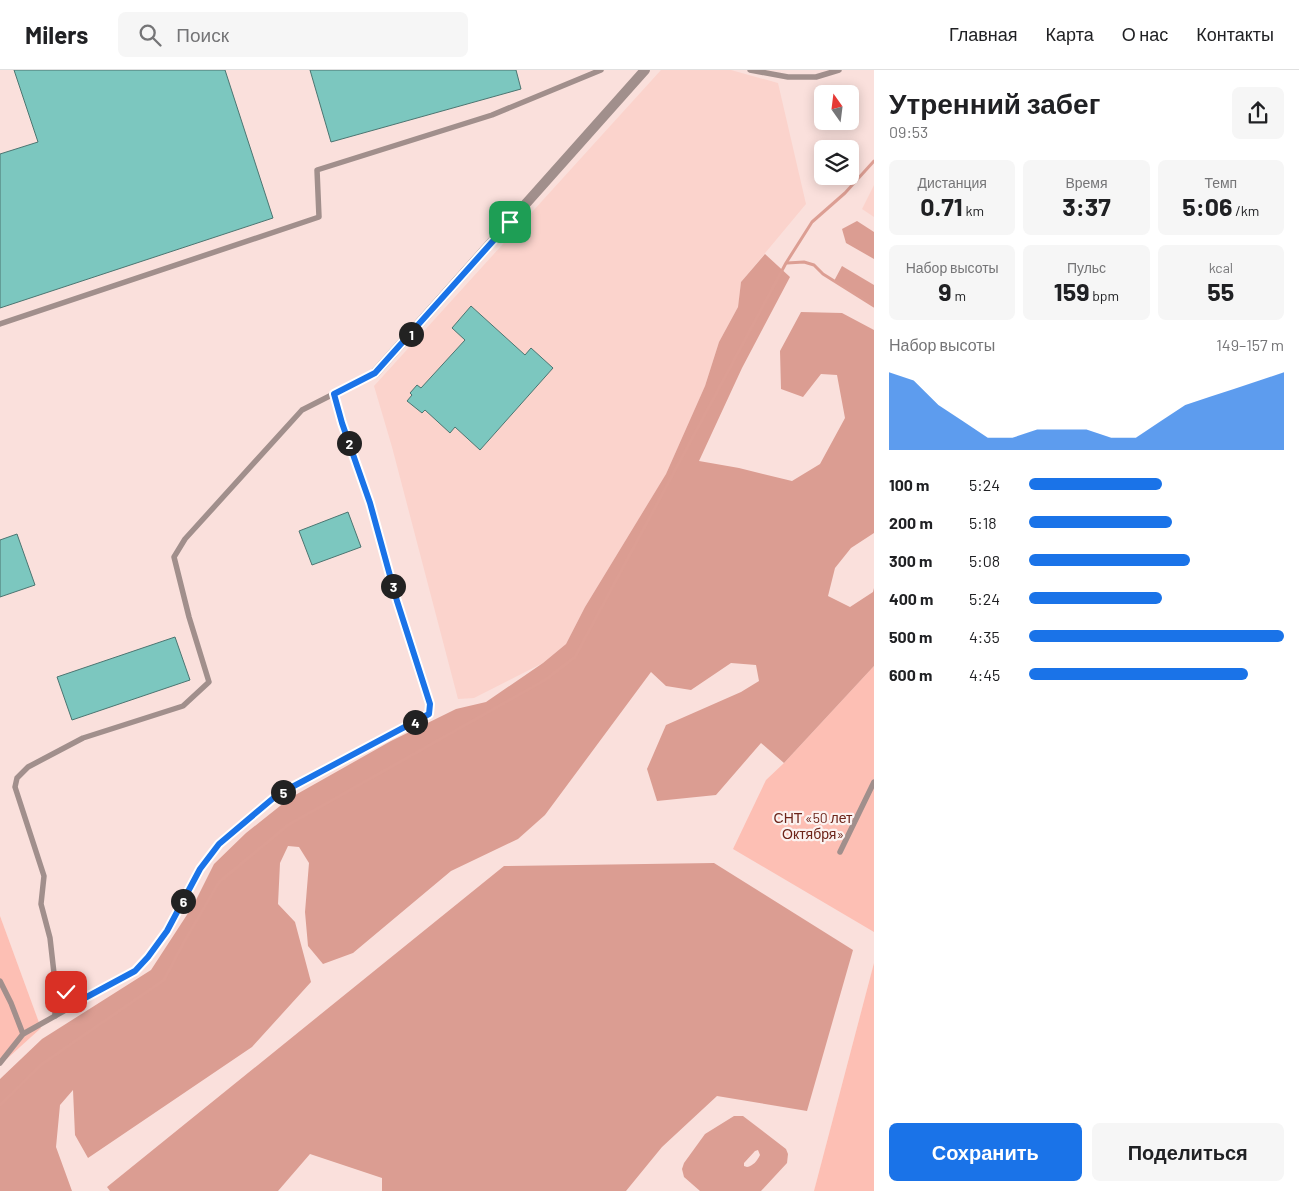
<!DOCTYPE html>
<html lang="ru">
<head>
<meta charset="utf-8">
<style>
	:root { --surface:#fff; --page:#f6f6f6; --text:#202124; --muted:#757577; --line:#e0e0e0; --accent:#1a73e8 }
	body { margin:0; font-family:Barlow,sans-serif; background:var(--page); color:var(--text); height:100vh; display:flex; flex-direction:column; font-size:19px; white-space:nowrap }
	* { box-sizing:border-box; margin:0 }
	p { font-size:16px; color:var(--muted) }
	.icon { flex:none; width:28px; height:28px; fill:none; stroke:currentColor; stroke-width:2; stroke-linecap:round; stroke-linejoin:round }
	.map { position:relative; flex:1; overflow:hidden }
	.side { display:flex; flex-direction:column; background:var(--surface); width:425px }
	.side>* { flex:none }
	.needle { width:32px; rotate:346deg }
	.buttons { position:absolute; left:814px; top:15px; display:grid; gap:10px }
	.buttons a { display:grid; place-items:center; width:45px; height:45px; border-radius:8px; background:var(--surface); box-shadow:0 2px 12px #0003; font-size:25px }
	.pin { position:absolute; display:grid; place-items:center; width:42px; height:42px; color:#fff; margin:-21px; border-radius:10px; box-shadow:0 2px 8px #0006 }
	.km { position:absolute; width:25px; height:25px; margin:-12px; border-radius:50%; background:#222; color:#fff; font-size:14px; line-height:25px; text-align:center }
	.round { display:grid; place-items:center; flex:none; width:52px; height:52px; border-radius:8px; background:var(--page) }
	.head { display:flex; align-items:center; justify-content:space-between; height:85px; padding:0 15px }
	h1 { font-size:28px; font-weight:700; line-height:38px }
	.stats { display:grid; grid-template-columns:repeat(3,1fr); gap:8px; height:85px; padding:5px 15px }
	.stats div { display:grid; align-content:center; border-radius:8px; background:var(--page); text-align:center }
	.stats b { font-size:25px; font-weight:700 }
	.stats small { font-size:14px; font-weight:400 }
	.stats p { font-size:14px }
	.chart { height:140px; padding:10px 15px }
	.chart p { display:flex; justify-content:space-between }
	.chart svg { width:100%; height:90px; margin-top:5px; fill:var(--accent); opacity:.7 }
	.action { display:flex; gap:10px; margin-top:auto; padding:10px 15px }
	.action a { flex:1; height:58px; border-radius:8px; background:var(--accent); color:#fff; font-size:20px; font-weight:700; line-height:58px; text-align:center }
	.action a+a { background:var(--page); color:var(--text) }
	ul { padding:0 15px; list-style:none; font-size:16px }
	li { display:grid; grid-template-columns:80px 60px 1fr; align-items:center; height:38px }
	li i { height:12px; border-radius:6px; background:var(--accent) }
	header { display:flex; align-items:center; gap:30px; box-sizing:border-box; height:70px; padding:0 25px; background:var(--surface); border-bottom:1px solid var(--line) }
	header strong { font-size:24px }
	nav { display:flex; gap:28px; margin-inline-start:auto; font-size:18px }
	.search { width:350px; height:45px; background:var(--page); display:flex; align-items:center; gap:12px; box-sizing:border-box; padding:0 18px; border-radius:8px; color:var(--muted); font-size:19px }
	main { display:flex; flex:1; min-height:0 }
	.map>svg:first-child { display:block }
	.built { fill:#fbd3cc }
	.green { fill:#fdbfb4 }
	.forest { fill:#db9d92 }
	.water { fill:#dc9e93; fill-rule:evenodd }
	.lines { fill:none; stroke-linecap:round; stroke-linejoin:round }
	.stream { stroke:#dc9e93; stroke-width:3 }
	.building { fill:#7cc7bf; stroke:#4b7571 }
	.service { stroke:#a18f8c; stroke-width:5.5 }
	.minor { stroke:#a18f8c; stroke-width:10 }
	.route-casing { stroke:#fff; stroke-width:10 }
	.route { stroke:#1a73e8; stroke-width:6 }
	.labels { text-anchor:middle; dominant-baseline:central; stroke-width:4.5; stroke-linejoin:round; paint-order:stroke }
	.park-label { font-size:14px; fill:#6d2419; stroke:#fbf2f0 }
</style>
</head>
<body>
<header>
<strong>Milers</strong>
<div class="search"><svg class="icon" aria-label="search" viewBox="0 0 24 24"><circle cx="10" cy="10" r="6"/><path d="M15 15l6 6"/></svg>Поиск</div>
<nav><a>Главная</a><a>Карта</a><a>О нас</a><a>Контакты</a></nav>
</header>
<main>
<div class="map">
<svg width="874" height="1121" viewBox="0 0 874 1121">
	<rect width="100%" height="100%" fill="#fae0dc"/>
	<g class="built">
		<polygon points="661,0 731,0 778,13 806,134 741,212 738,237 719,272 705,316 666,404 585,537 566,574 543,593 474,628 458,629 392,377 374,316"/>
		<polygon points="874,115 874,147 862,139"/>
	</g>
	<g class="green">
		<polygon points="874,596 874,862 733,779 766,710 784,693"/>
		<polygon points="0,846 41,958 0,995"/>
		<polygon points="874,893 874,1121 814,1121"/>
	</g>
	<g class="forest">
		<polygon points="857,151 874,162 874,189 846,173 842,159"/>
		<polygon points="765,184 790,207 742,298 699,391 739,398 792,411 820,394 845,348 837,305 821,304 803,327 781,319 780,281 801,242 842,243 874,260 874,463 851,478 835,498 828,526 850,537 873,522 874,518 874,596 784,693 761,673 716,725 657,731 647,699 666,655 741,622 759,611 756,595 731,593 691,620 666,616 651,602 545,745 518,769 451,801 353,883 323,894 308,876 305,842 309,793 299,777 288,776 280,793 278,834 295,852 311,912 252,977 88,1088 75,1065 73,1020 60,1035 56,1077 72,1121 0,1121 0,1009 42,969 151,900 194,834 214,794 246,763 290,728 391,671 456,639 486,632 543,593 566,574 585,537 666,404 705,316 719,272 738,237 741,212"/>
		<polygon points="842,196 874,215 874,235 834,211"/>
		<polygon points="714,793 853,880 807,1041 717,1026 662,1077 626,1121 382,1121 382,1108 310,1084 278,1121 110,1121 107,1117 504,796"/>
	</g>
	<path class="water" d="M734 1046H743L786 1079 788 1084 787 1093 761 1121H700L684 1107 682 1099 684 1093 705 1064ZM758 1080 760 1085C757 1091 753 1096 747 1097L744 1096V1093L755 1081Z"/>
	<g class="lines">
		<g class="stream">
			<polyline points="787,193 804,192 814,195 823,204 874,236"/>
			<polyline points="0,1035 42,994 164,910 184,872 219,812 288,755 545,610 575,587 786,193 812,152 845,123 874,91"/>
		</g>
	</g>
	<g class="building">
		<polygon points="14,0 225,0 273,148 0,238 0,84 38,72"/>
		<polygon points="310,0 516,0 521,19 331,72"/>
		<polygon points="471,236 525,285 531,278 553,298 480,380 455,357 450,363 425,340 422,343 407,331 412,325 410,323 417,315 421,318 465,270 452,258"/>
		<polygon points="348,442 361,477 312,495 299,461"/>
		<polygon points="17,464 35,515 0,527 0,470"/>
		<polygon points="175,567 190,610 72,650 57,607"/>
	</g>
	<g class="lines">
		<g class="service">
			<polyline points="750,0 788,7 816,7 839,0"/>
			<polyline points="0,254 319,147 317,100 492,45 601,0"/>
			<polyline points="840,782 874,712"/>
			<polyline points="0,911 11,933 23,964"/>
			<polyline points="55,912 66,922 83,929"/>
			<polyline points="55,946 55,912 50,868 41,834 44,806 15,717 17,708 28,697 83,668 183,636 209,612 189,547 174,487 185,469 302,340 375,303"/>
			<polyline points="0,993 23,964 135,901 148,887 167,861 200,799 219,774 277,725 429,645 430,635 397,531 370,433 342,353 334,324"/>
		</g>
		<polyline class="minor" points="375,303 645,0"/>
	</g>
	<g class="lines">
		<g class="route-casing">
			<polyline id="route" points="66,922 83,929 135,901 148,887 167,861 200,799 219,774 277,725 429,644 430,634 397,531 370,433 342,353 334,324 375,303 510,152"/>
		</g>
		<use href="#route" class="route"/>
	</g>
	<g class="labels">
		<g class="park-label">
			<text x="813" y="747">СНТ «50 лет<tspan x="813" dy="16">Октября»</tspan></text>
		</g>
	</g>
</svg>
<div class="buttons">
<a><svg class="needle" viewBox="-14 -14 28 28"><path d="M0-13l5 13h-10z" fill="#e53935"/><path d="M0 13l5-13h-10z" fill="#757577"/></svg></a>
<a><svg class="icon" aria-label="layers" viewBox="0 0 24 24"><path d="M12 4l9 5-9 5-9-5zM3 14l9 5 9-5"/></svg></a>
</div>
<div class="pin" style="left:510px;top:152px;background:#1e9e55"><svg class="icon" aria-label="arrive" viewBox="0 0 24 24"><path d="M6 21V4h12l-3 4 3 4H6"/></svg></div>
<div class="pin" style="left:66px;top:922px;background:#d93025"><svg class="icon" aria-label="check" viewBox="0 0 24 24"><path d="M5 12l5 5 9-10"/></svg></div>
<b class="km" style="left:411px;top:264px">1</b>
<b class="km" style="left:349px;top:373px">2</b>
<b class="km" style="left:393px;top:516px">3</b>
<b class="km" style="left:415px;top:652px">4</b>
<b class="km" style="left:283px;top:722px">5</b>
<b class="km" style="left:183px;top:831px">6</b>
</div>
<section class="side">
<div class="head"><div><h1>Утренний забег</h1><p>09:53</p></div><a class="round"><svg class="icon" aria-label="share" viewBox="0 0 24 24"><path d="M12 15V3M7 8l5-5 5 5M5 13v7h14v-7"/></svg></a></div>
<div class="stats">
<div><p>Дистанция</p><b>0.71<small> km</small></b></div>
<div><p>Время</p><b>3:37</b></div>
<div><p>Темп</p><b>5:06<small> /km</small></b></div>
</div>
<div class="stats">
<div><p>Набор высоты</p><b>9<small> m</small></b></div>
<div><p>Пульс</p><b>159<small> bpm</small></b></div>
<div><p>kcal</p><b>55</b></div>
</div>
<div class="chart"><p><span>Набор высоты</span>149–157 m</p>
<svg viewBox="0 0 160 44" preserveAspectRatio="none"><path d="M0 44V6L10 10L20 22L30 30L40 38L50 38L60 34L70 34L80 34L90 38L100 38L110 30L120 22L130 18L140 14L150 10L160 6V44z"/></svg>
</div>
<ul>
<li><b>100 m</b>5:24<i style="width:52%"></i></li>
<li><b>200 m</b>5:18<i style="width:56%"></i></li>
<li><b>300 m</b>5:08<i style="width:63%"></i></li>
<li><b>400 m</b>5:24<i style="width:52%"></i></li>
<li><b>500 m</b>4:35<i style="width:100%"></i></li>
<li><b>600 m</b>4:45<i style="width:86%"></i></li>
</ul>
<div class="action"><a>Сохранить</a><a>Поделиться</a></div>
</section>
</main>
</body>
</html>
